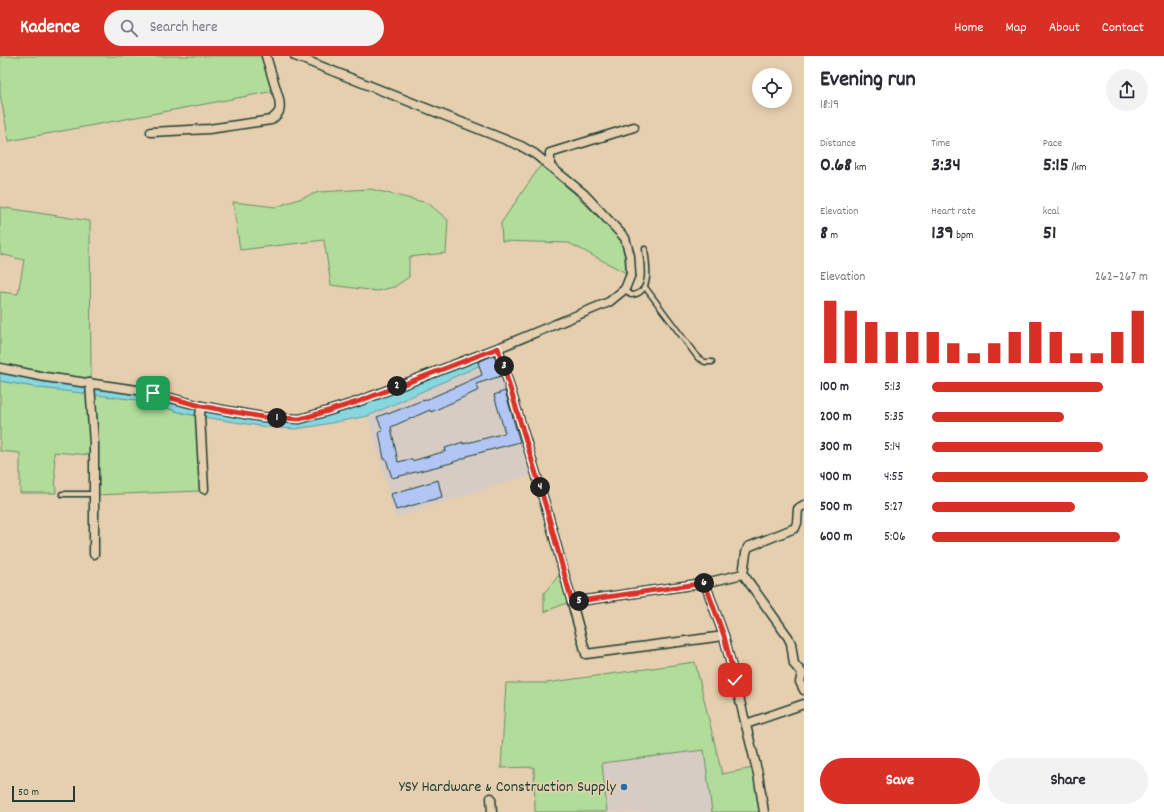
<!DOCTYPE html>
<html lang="en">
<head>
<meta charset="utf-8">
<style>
	:root { --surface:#fff; --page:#f2f2f3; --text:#2b2b33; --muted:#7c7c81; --accent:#d93025 }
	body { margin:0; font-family:Dekko,sans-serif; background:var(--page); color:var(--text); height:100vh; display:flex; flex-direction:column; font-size:15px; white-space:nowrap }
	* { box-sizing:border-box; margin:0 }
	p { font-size:13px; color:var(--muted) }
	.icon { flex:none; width:22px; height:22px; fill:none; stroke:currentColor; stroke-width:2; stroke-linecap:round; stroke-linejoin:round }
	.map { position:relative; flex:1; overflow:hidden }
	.panel { display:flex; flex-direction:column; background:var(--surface); width:360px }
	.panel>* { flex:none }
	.fabs { position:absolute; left:752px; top:12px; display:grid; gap:8px }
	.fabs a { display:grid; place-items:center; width:40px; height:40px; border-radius:50%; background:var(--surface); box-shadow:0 2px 10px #0003; font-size:20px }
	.scale { position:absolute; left:12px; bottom:10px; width:63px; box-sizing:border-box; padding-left:4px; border:2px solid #1f3d34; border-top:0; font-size:11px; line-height:14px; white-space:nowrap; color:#1f3d34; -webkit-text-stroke:3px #e6cfaf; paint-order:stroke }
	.pin { position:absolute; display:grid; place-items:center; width:34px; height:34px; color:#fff; margin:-17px; border-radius:8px; box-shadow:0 2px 6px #0006 }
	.km { position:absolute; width:20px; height:20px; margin:-10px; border-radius:50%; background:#222; color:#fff; font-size:11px; line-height:20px; text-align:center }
	.round { display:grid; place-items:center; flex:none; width:42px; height:42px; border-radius:21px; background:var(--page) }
	.head { display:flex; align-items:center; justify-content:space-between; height:68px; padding:0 16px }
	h1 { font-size:22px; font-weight:800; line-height:30px }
	.metrics { display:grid; grid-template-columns:repeat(3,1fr); gap:6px; height:68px; padding:4px 16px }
	.metrics div { display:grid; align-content:center }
	.metrics b { font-size:20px; font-weight:800 }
	.metrics small { font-size:11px; font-weight:400 }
	.metrics p { font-size:11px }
	.chart { height:112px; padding:8px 16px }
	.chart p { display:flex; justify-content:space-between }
	.chart svg { width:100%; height:72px; margin-top:4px; stroke:var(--accent); stroke-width:6 }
	.primary-button { display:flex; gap:8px; margin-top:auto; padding:8px 16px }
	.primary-button a { flex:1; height:46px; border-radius:24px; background:var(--accent); color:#fff; font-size:16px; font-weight:800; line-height:46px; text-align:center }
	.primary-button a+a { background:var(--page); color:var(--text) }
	ul { padding:0 16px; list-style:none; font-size:13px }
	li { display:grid; grid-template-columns:64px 48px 1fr; align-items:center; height:30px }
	li i { height:10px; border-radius:5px; background:var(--accent) }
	header { display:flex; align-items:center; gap:24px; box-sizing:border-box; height:56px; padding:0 20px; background:var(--accent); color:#fff }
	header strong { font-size:19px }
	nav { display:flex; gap:22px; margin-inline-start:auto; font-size:14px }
	.search { width:280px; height:36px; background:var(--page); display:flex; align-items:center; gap:10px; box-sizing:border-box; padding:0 14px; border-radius:22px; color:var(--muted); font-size:15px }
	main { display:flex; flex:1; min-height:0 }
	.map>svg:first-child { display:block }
	.built { fill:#d6ccc4 }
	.green { fill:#b2dc9a; stroke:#688c67 }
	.water { fill:#87d7e1; stroke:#5d999c }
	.building { fill:#b1c6f4; stroke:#1f3d34 }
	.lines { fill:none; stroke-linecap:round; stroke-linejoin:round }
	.service-casing { stroke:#1f3d34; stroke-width:7 }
	.minor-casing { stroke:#1f3d34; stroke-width:11 }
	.service { stroke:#e6cfaf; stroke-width:4 }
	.minor { stroke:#e6cfaf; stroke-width:8 }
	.route-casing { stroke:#fff; stroke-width:8 }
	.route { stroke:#d93025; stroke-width:5 }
	.poi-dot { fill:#1f6fb2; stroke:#e6cfaf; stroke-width:1.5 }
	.labels { text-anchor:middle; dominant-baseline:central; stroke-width:3.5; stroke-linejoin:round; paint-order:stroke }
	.poi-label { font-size:16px; fill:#1f3d34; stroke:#e6cfaf; text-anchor:end }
</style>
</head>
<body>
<header>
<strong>Kadence</strong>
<div class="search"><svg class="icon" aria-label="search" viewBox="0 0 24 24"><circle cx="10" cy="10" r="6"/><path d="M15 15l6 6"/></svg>Search here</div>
<nav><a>Home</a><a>Map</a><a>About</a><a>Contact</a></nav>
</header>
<main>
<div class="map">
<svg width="804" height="756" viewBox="0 0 804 756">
	<rect width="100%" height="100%" fill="#e6cfaf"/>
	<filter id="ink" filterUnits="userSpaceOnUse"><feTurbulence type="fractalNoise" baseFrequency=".025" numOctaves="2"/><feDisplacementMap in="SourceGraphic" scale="8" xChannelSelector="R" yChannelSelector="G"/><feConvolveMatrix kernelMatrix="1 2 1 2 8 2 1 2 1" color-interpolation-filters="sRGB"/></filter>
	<g filter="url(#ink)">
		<g class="built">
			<polygon points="496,302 531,419 395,462 368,360"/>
			<polygon points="704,694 712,756 607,756 602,707"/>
		</g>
		<g class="green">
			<polygon points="0,0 264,0 274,35 9,85 0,38"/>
			<polygon points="541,109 574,137 621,184 625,201 626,217 569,187 502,185 501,167"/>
			<polygon points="370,133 428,147 448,164 446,197 409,201 409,221 394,231 377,235 331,229 324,184 240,194 233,146 276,151 319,136"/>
			<polygon points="0,151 90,165 91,323 33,315 0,308 0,236 18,238 24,204 0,198"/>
			<polygon points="0,325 40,332 87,337 91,399 54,396 56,437 20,437 20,397 0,395"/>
			<polygon points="94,338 146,345 179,356 197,360 200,435 96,439"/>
			<polygon points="561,517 569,546 544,556 544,537"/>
			<polygon points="695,606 722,718 753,712 760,756 712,756 704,694 602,707 607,756 535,756 534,711 501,712 506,627 546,627"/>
		</g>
		<polygon class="water" points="502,294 505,300 496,302 368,360 315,370 295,373 266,371 197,360 179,356 146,345 40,332 0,325 0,315 52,325 143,339 182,349 272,365 303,367 357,350"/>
		<g class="building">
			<polygon points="494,299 501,320 476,328 479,334 451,347 431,356 430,354 391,371 398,406 411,403 412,405 446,395 445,392 463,386 463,388 505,377 494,339 505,335 520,386 467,400 467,401 451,407 392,422 386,403 384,403 379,376 383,375 377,361 387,357 388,358 423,344 423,345 451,333 482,319 478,306"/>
			<polygon points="438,424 442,441 396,454 391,438"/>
		</g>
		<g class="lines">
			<g class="service-casing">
				<g id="service">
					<polyline points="645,231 698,302 705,306 712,306"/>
					<path d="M625 233 631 239C653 238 647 208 645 193"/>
					<polyline points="62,438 94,438"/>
				</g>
			</g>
			<g class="minor-casing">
				<g id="minor">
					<path d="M151 76 209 73 271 64C280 57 281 54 279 43L266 0"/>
					<polyline points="550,110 550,97 634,71"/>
					<polyline points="498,292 546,451 586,598 724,580"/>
					<polyline points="0,312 45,321 144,335 201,350 262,361 300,363 328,355 357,346 498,292 609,246 625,233 631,218 630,200 625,182 584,138 535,98 521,90 295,0"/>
					<polyline points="90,327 94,388 94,498"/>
					<polyline points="201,350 200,360 204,433"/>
					<polyline points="743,518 746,497 748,491 795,472 797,467 798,453 799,452 804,449"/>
					<polyline points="705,527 724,580 758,718 764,756"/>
					<polyline points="572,546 705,527 743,518 788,581 791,587 794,608 802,617 800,626 804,634"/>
					<polyline points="746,668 804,648"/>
					<polyline points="491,742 492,756"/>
				</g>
			</g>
			<use href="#service" class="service"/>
			<use href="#minor" class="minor"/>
		</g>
	</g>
	<g class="lines" filter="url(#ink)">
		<g class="route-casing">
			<polyline id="route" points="153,337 201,350 262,361 300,363 328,355 357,346 498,292 546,451 572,546 705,527 724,580 735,624"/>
		</g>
		<use href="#route" class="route"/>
	</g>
	<circle class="poi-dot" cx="624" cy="731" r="4"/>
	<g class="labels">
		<g class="poi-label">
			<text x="616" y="731">YSY Hardware &amp; Construction Supply</text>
		</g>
	</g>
</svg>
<div class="fabs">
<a><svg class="icon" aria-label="locate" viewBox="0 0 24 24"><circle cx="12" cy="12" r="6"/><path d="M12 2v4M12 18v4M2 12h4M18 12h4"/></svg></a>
</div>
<div class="scale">50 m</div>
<div class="pin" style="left:153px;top:337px;background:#1e9e55"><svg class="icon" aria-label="arrive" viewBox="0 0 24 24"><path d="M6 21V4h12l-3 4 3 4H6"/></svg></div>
<div class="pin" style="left:735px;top:624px;background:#d93025"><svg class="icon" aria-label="check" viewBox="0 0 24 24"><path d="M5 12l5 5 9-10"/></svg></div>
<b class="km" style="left:277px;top:362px">1</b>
<b class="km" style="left:397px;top:330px">2</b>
<b class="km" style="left:504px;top:310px">3</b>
<b class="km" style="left:540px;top:431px">4</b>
<b class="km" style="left:579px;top:545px">5</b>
<b class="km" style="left:704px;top:527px">6</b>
</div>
<section class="panel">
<div class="head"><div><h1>Evening run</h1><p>18:19</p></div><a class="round"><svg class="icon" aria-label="share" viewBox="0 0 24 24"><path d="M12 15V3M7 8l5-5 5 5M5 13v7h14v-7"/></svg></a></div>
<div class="metrics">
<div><p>Distance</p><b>0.68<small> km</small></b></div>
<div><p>Time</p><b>3:34</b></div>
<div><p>Pace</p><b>5:15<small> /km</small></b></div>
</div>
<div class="metrics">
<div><p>Elevation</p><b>8<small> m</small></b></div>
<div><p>Heart rate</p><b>139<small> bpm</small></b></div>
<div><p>kcal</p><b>51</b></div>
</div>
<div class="chart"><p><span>Elevation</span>262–267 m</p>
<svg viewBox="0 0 160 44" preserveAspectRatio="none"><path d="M5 44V6M15 44V12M25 44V19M35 44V25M45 44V25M55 44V25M65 44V32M75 44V38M85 44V32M95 44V25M105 44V19M115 44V25M125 44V38M135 44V38M145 44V25M155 44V12"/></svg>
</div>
<ul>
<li><b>100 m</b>5:13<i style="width:79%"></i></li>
<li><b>200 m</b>5:35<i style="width:61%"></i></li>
<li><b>300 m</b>5:14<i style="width:79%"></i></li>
<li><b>400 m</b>4:55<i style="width:100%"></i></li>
<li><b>500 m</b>5:27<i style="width:66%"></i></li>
<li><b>600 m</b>5:06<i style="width:87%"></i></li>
</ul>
<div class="primary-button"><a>Save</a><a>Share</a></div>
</section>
</main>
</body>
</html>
